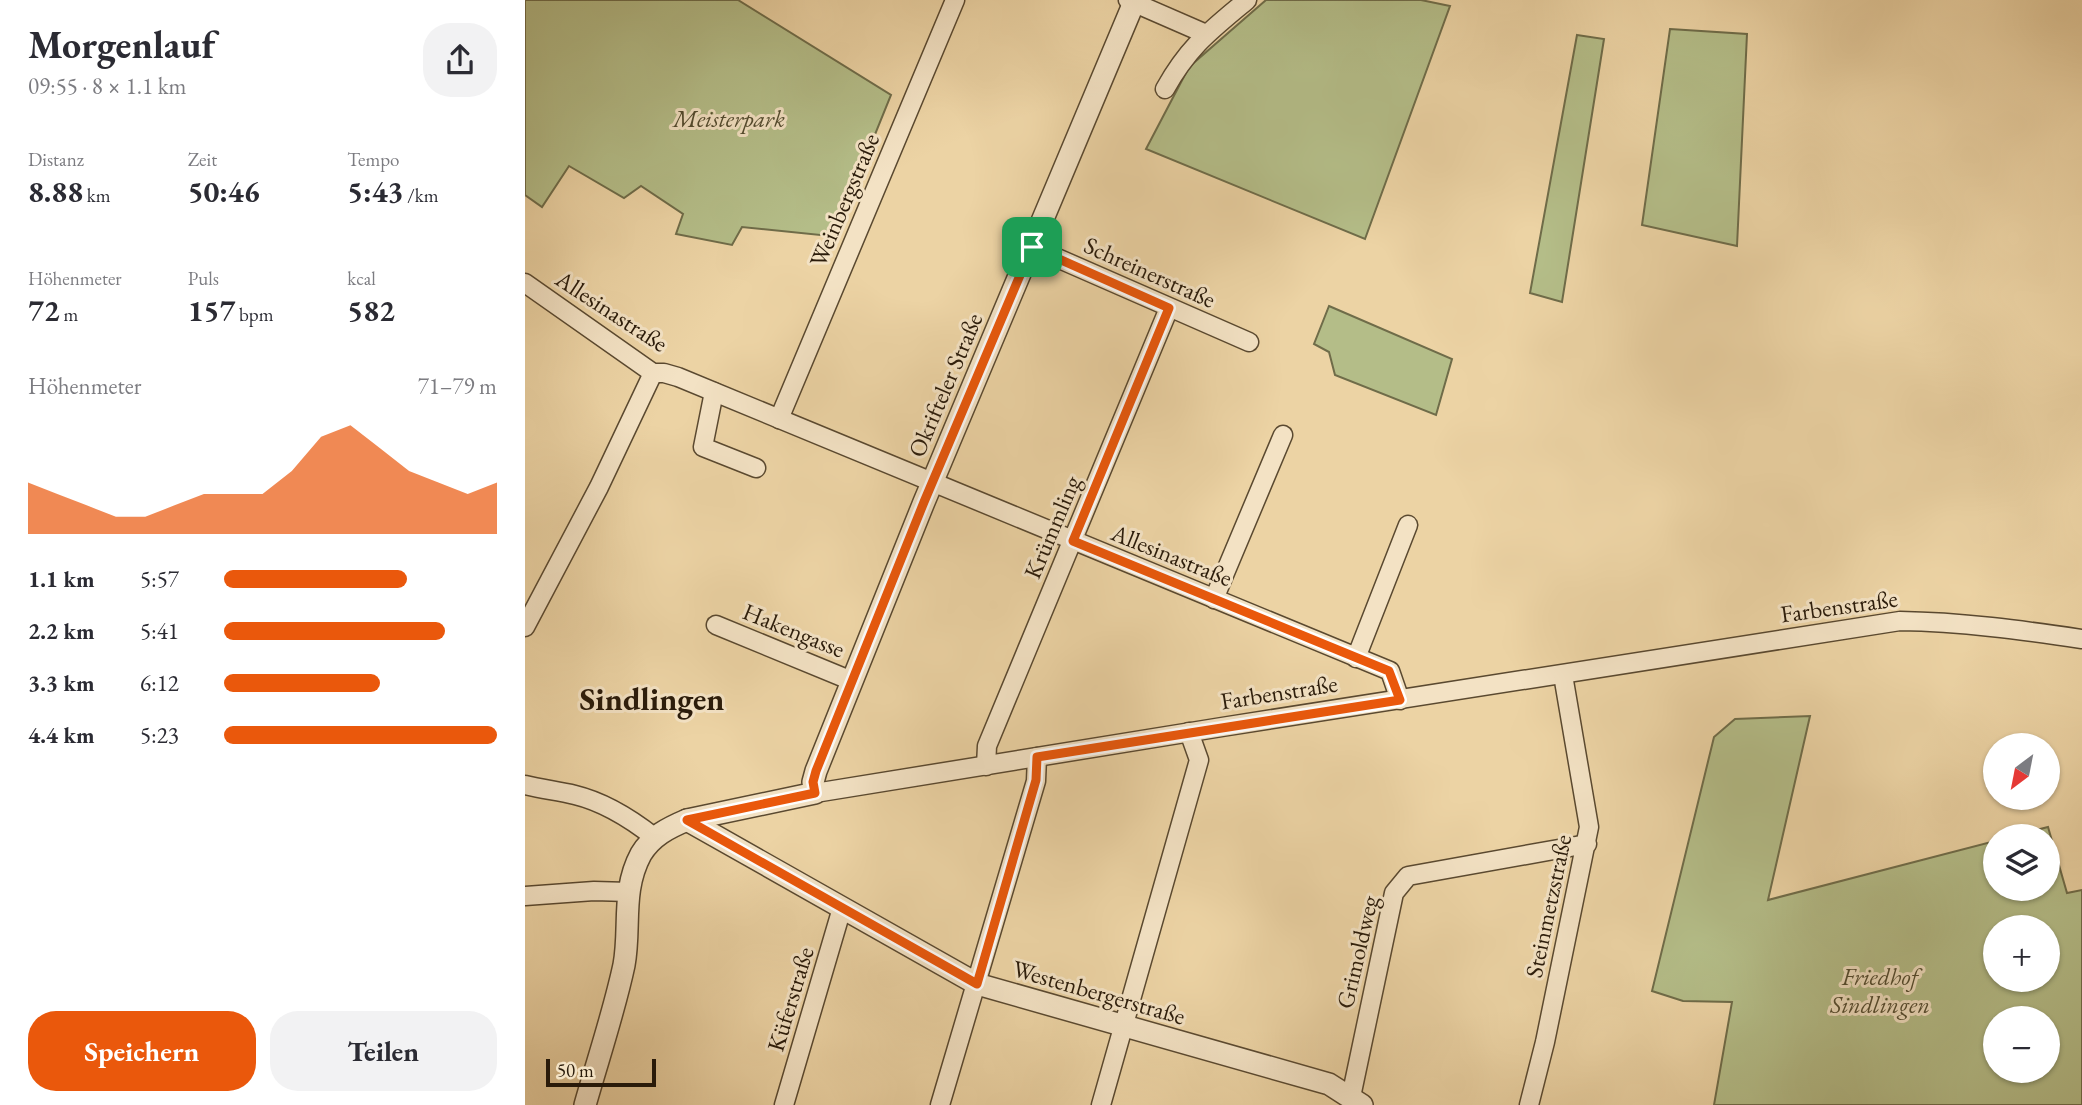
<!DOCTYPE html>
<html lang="de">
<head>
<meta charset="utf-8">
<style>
	:root { --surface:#fff; --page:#f2f2f3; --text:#2b2b33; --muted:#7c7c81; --accent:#ea580c }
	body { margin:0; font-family:"EB Garamond",serif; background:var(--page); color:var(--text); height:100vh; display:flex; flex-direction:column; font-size:26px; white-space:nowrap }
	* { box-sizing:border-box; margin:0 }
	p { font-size:23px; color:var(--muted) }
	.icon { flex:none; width:38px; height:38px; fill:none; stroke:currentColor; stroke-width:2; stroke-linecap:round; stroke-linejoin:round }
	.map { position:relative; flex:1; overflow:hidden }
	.panel { display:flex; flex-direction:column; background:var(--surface); width:525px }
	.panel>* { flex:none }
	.needle { width:46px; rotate:212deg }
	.fabs { position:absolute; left:1458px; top:733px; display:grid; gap:14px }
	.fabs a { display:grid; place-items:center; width:77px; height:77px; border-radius:50%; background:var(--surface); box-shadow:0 2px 5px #0004; font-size:35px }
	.scale { position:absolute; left:21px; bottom:18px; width:110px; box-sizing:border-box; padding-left:7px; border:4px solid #2a1b0a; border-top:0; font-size:19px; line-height:24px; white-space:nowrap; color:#2a1b0a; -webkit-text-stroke:5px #f3e2c4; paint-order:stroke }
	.pin { position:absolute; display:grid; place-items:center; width:60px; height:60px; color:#fff; margin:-30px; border-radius:14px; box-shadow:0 4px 10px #0006 }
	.round { display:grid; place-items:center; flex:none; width:74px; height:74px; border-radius:28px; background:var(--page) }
	.headline { display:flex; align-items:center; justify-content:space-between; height:119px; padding:0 28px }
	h1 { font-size:38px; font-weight:700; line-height:52px }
	.figures { display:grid; grid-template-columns:repeat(3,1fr); gap:10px; height:119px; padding:7px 28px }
	.figures div { display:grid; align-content:center }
	.figures b { font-size:30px; font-weight:700 }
	.figures small { font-size:19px; font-weight:400 }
	.figures p { font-size:19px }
	.chart { height:196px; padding:14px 28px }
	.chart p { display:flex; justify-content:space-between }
	.chart svg { width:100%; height:126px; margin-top:7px; fill:var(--accent); opacity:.7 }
	.primary-button { display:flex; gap:14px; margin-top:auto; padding:14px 28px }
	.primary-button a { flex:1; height:80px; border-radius:28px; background:var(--accent); color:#fff; font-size:28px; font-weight:700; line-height:80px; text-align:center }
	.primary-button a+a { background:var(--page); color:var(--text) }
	ul { padding:0 28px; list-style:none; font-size:23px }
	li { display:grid; grid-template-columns:112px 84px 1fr; align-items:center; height:52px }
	li i { height:18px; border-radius:9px; background:var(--accent) }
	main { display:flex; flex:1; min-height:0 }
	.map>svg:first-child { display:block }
	.green { fill:#b4bd88; stroke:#6f6c49; stroke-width:2; fill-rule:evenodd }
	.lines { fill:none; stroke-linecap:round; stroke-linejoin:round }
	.minor-casing { stroke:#5a4930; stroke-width:21 }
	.tertiary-casing { stroke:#5a4930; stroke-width:24 }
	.minor { stroke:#f3e2c4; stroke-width:18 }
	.tertiary { stroke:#f3e2c4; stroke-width:21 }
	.route-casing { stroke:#fff; stroke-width:14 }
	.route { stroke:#ea580c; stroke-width:9 }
	.labels { text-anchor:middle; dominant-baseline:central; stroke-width:6; stroke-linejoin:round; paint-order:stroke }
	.park-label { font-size:24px; font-style:italic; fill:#534c30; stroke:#f3e2c4 }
	.street-label { font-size:24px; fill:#2a1b0a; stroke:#f3e2c4 }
	.district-label { font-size:32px; font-weight:bold; fill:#2a1b0a; stroke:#f3e2c4 }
</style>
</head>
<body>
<main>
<section class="panel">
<div class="headline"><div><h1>Morgenlauf</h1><p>09:55 · 8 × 1.1 km</p></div><a class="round"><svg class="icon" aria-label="share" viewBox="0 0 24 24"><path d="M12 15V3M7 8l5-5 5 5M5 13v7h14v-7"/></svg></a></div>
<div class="figures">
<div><p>Distanz</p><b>8.88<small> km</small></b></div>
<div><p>Zeit</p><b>50:46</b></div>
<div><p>Tempo</p><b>5:43<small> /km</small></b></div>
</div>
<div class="figures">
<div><p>Höhenmeter</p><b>72<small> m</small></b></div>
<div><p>Puls</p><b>157<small> bpm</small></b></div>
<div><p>kcal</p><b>582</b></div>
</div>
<div class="chart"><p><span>Höhenmeter</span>71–79 m</p>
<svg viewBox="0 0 160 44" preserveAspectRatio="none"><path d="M0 44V26L10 30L20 34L30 38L40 38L50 34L60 30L70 30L80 30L90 22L100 10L110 6L120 14L130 22L140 26L150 30L160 26V44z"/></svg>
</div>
<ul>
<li><b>1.1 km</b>5:57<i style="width:67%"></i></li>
<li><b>2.2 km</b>5:41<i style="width:81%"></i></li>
<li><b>3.3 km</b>6:12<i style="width:57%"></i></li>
<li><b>4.4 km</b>5:23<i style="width:100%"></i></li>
</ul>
<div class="primary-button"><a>Speichern</a><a>Teilen</a></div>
</section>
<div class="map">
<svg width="1557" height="1105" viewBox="0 0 1557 1105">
	<rect width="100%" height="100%" fill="#ecd3a4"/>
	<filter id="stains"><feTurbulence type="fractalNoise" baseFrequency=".00286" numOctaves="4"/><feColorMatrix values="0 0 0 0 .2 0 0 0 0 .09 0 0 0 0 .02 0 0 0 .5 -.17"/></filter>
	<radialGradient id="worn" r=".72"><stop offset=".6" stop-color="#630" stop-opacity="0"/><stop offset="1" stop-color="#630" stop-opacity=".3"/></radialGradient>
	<g class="green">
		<polygon points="0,0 213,0 366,95 319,211 305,236 217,227 207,245 151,234 158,214 116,186 99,198 44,166 17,207 0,195"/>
		<polygon points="741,0 896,0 925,6 840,239 621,149 664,67"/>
		<polygon points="1145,29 1222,34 1212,246 1117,225"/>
		<polygon points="1052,35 1079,39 1037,302 1005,293"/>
		<polygon points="804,306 927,359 911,415 810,375 804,352 789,344"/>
		<path d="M1285 716 1243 900 1470 841V889H1522V836H1488L1523 827 1542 893 1557 890V1105H1189L1207 1002 1158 1001 1127 991 1189 737 1210 719ZM1470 928H1522V980H1470ZM1470 1018H1522V1071H1470Z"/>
	</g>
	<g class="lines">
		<g class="minor-casing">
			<g id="minor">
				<polyline points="603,0 681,34"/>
				<path d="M640 89C664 46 685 31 722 0"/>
				<polyline points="507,247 724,342"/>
				<polyline points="0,283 128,373 139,373 153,377 865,671 875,700"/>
				<polyline points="189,392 178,447 231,468"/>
				<polyline points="254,419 430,0"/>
				<polyline points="689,599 758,435"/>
				<polyline points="191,625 327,681"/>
				<polyline points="0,627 74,487 128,373"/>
				<polyline points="831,658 883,525"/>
				<polyline points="461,766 462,746 644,308"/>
				<path d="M0 785C16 789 33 791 50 795 79 802 106 819 129 837"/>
				<path d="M290 793 697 727 1375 621C1437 622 1496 630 1557 639"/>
				<polyline points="0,896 69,891 104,892"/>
				<polyline points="826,1097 869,893 883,876 1062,844"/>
				<polyline points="259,1105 317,908"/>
				<polyline points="415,1105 511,781 512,757"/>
				<polyline points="576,1105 674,760 664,732"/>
				<polyline points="1004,1105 1020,1042 1064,827 1038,675"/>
			</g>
		</g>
		<g class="tertiary-casing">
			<g id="tertiary">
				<polyline points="162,820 452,984 804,1084 837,1105"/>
				<path d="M60 1105C73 1059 89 1012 99 965 106 928 96 891 116 854 127 836 143 828 162 820L290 793 288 782 291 771 399 502 610 0"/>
			</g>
		</g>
		<use href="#minor" class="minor"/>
		<use href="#tertiary" class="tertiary"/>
	</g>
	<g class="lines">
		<g class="route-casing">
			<polygon id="route" points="507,247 644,308 548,541 864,671 875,700 512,757 511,780 452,984 162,820 290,793 288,782 291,771 399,502"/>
		</g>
		<use href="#route" class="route"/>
	</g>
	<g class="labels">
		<g class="park-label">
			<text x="204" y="118">Meisterpark</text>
			<text x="1355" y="976">Friedhof<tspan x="1355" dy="28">Sindlingen</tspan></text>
		</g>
		<g class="street-label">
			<text transform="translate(319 200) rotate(-67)">Weinbergstraße</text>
			<text transform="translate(625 272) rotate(24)">Schreinerstraße</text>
			<text transform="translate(87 311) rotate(33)">Allesinastraße</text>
			<text transform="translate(420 385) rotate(-67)">Okrifteler Straße</text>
			<text transform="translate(527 527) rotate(-67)">Krümmling</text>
			<text transform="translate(647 555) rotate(22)">Allesinastraße</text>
			<text transform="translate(1314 606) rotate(-8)">Farbenstraße</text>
			<text transform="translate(269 630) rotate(22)">Hakengasse</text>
			<text transform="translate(754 692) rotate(-9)">Farbenstraße</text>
			<text transform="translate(1023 906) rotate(-78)">Steinmetzstraße</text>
			<text transform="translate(832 952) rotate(-77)">Grimoldweg</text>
			<text transform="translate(574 992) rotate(16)">Westenbergerstraße</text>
			<text transform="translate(265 999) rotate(-73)">Küferstraße</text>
		</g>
		<g class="district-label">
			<text x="127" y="699">Sindlingen</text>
		</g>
	</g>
	<rect width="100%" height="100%" filter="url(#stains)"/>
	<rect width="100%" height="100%" fill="url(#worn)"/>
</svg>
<div class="fabs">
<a><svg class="needle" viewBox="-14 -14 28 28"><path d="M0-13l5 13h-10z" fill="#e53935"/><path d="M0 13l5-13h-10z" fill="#7c7c81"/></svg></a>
<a><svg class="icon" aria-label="layers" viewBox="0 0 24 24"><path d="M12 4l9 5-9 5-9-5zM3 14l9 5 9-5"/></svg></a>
<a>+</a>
<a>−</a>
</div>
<div class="scale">50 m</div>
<div class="pin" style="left:507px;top:247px;background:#1e9e55"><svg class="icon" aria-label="arrive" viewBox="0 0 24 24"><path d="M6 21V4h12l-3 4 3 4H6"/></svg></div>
</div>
</main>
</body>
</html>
